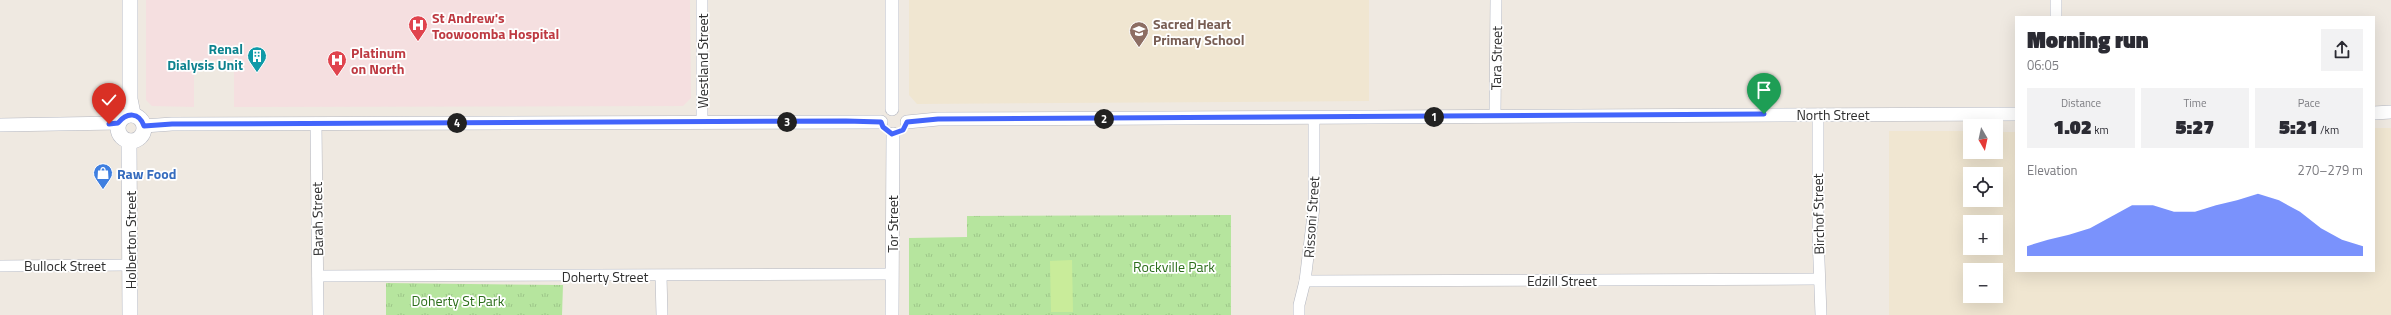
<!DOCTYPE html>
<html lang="en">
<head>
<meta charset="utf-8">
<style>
	:root { --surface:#fff; --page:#f2f2f3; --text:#2b2b33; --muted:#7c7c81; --accent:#4264fb }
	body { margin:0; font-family:"Titillium Web",sans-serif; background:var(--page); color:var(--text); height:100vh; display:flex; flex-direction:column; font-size:15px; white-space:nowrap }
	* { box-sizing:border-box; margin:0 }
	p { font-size:13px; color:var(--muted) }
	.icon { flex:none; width:22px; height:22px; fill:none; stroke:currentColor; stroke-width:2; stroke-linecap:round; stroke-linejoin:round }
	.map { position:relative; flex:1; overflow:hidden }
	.side { position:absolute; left:2015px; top:16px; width:360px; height:256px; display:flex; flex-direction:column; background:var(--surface); border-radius:0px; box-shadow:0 4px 16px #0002 }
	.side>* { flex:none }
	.needle { width:26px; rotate:171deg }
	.buttons { position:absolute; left:1963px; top:119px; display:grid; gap:8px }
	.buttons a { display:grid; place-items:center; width:40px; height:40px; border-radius:0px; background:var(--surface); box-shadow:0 4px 16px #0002; font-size:20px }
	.pin { position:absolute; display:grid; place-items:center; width:34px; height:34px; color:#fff; margin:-41px -17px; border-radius:50% 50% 50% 0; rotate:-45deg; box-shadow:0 0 4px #0007 }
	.pin .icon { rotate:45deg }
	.km { position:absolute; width:20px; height:20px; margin:-10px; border-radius:50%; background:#222; color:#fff; font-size:11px; line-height:20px; text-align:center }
	.round { display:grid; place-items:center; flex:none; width:42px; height:42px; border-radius:0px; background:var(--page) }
	.head { display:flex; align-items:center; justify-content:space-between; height:68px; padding:0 12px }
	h1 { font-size:22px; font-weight:800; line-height:30px }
	.metrics { display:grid; grid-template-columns:repeat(3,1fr); gap:6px; height:68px; padding:4px 12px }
	.metrics div { display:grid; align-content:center; border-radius:0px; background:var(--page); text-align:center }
	.metrics b { font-size:20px; font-weight:800 }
	.metrics small { font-size:11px; font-weight:400 }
	.metrics p { font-size:11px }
	.chart { height:112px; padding:8px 12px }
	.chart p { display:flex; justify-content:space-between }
	.chart svg { width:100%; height:72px; margin-top:4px; fill:var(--accent); opacity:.7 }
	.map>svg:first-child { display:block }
	.education { fill:#f0e6d1; fill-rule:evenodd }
	.medical { fill:#f5dfe0 }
	.park { fill:url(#park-tufts) }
	.pitch { fill:#c9ec9a }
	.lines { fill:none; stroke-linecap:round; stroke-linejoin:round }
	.minor-casing { stroke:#b4b7c1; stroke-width:12 }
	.tertiary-casing { stroke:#b4b7c1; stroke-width:14 }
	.secondary-casing { stroke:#b4b7c1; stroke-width:16 }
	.minor { stroke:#fff; stroke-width:11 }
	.tertiary { stroke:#fff; stroke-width:13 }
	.secondary { stroke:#fff; stroke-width:15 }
	.route-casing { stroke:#fff; stroke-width:8 }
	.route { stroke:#4264fb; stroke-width:5 }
	.labels { text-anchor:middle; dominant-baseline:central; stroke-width:3.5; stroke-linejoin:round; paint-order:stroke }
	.health-label { font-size:14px; font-weight:bold; fill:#be3a42; stroke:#fff; text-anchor:start }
	.education-label { font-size:14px; font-weight:bold; fill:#785e54; stroke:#fff; text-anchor:start }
	.culture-label { font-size:14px; font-weight:bold; fill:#0d838f; stroke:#fff; text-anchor:end }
	.street-label { font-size:14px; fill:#2e2e2e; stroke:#fff }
	.shop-label { font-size:14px; font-weight:bold; fill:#366cbe; stroke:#fff; text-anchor:start }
	.park-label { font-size:14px; fill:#2c6e1b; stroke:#fff }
</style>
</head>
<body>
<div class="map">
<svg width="2391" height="315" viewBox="0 0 2391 315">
	<defs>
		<pattern id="park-tufts" width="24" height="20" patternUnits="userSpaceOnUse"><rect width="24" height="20" fill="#b6e59e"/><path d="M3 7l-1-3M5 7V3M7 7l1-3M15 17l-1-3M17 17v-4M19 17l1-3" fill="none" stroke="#9dc588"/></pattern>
	</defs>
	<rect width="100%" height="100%" fill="#efe9e1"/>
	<g class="education">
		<polygon points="909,0 1369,0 1369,101 917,104 909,95"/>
		<path d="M2374 128H2391V315H1889V131H1970V152H1996V132H2016V271H2374ZM1970 174H1996V200H1970ZM1970 222H1996V248H1970ZM1970 270H1996V296H1970Z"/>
	</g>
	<polygon class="medical" points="146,0 690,0 691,98 683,106 234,107 234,60 194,60 194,107 152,106 146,100"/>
	<g class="park">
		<polygon points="1231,215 1231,315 909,315 909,238 967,237 967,216"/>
		<polygon points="386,283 563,285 562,315 386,315"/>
	</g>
	<polygon class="pitch" points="1072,260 1073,312 1051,312 1050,261"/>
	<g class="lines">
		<g class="minor-casing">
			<g id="minor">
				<polyline points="702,0 702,123"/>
				<polyline points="2056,0 2056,17"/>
				<polyline points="1818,114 1818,234 1821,315"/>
				<polyline points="1495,116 1496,0"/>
				<polyline points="316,123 318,315"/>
				<polyline points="0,266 130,265"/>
				<polyline points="318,276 892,274"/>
				<polyline points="661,276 662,315"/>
				<polyline points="1305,281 1819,279"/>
				<polyline points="1299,315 1299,305 1305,281 1314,207 1314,117"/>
			</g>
		</g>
		<g class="tertiary-casing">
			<g id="tertiary">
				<polyline points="892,109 892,0"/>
				<polyline points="2374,113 2391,112"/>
				<polyline points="907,122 938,119 2016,114"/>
				<polyline points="0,125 118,123"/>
				<polyline points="144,126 172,124 881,122"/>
				<polyline points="892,315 893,134"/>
			</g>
		</g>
		<g class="secondary-casing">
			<g id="secondary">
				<polyline points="130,0 130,99 133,114"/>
				<circle cx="131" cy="128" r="13"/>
				<polyline points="129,141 130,315"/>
			</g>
		</g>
		<use href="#minor" class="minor"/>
		<use href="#tertiary" class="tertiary"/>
		<use href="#secondary" class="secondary"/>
	</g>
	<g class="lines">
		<g class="route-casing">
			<path id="route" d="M109 124 118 123C127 112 139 112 144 126L172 124 846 121 881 122 883 127 892 134 903 130 907 122 938 119 1764 114"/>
		</g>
		<use href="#route" class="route"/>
	</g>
	<defs>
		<g id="hospital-pin" transform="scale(1)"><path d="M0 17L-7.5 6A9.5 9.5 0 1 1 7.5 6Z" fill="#e0444e" stroke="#fff"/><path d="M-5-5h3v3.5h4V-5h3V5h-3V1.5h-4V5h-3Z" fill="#fff"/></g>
		<g id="school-pin" transform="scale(1)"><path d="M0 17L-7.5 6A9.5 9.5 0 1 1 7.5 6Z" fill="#8d6e63" stroke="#fff"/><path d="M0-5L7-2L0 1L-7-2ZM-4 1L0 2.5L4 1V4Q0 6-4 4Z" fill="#fff"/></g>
		<g id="building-pin" transform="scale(1)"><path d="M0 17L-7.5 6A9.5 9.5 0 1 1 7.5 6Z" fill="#0f9aa8" stroke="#fff"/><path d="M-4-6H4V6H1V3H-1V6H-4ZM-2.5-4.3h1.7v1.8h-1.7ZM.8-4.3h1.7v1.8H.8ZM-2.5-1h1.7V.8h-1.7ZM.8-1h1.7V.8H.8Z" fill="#fff"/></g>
		<g id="shop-pin" transform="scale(1)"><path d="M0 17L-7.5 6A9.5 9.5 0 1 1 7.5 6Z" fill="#3f7fe0" stroke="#fff"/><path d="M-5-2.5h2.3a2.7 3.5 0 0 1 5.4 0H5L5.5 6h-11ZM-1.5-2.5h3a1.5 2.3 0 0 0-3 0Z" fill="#fff"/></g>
	</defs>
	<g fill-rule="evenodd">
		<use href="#hospital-pin" x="418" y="25"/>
		<use href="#school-pin" x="1139" y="31"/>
		<use href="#building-pin" x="257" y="56"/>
		<use href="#hospital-pin" x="337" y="60"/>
		<use href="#shop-pin" x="103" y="173"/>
	</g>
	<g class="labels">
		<g class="health-label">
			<text x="432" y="17">St Andrew's<tspan x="432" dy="16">Toowoomba Hospital</tspan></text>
			<text x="351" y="52">Platinum<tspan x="351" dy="16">on North</tspan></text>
		</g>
		<g class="education-label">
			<text x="1153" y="23">Sacred Heart<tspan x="1153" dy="16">Primary School</tspan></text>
		</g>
		<g class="culture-label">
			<text x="243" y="48">Renal<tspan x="243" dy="16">Dialysis Unit</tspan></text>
		</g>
		<g class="street-label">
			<text transform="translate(1496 58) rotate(-89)">Tara Street</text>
			<text transform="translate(702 61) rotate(-90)">Westland Street</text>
			<text x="1833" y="114">North Street</text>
			<text transform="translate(1818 214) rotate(-91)">Birchof Street</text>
			<text transform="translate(1311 217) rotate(-86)">Rissoni Street</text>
			<text transform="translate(317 219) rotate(-91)">Barah Street</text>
			<text transform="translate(892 224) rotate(-90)">Tor Street</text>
			<text transform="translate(130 240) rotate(-90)">Holberton Street</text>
			<text x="65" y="265">Bullock Street</text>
			<text x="605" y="276">Doherty Street</text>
			<text x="1562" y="280">Edzill Street</text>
		</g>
		<g class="shop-label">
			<text x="117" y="173">Raw Food</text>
		</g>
		<g class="park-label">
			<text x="1174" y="266">Rockville Park</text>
			<text x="458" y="300">Doherty St Park</text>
		</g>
	</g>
</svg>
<div class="buttons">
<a><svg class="needle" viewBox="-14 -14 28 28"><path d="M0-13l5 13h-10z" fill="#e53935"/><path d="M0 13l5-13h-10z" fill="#7c7c81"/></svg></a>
<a><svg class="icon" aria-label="locate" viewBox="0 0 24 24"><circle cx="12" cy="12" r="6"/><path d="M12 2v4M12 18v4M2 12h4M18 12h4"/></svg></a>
<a>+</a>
<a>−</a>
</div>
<div class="pin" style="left:1764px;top:114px;background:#1e9e55"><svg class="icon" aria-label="arrive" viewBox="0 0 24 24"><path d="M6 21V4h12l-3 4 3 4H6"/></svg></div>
<div class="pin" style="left:109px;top:124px;background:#d93025"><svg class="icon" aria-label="check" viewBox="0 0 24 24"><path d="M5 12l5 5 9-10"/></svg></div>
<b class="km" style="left:1434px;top:117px">1</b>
<b class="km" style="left:1104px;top:119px">2</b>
<b class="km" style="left:787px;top:122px">3</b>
<b class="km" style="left:457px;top:123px">4</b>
<section class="side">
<div class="head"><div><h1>Morning run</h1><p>06:05</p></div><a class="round"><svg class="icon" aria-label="share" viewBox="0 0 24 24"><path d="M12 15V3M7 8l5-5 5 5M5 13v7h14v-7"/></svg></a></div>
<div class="metrics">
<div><p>Distance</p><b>1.02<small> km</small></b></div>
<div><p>Time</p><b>5:27</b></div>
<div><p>Pace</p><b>5:21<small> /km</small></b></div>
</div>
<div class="chart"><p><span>Elevation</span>270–279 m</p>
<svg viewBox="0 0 160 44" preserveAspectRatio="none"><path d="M0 44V38L10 34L20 31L30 27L40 20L50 13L60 13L70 17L80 17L90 13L100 10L110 6L120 10L130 17L140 27L150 34L160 38V44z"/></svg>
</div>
</section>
</div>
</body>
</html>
